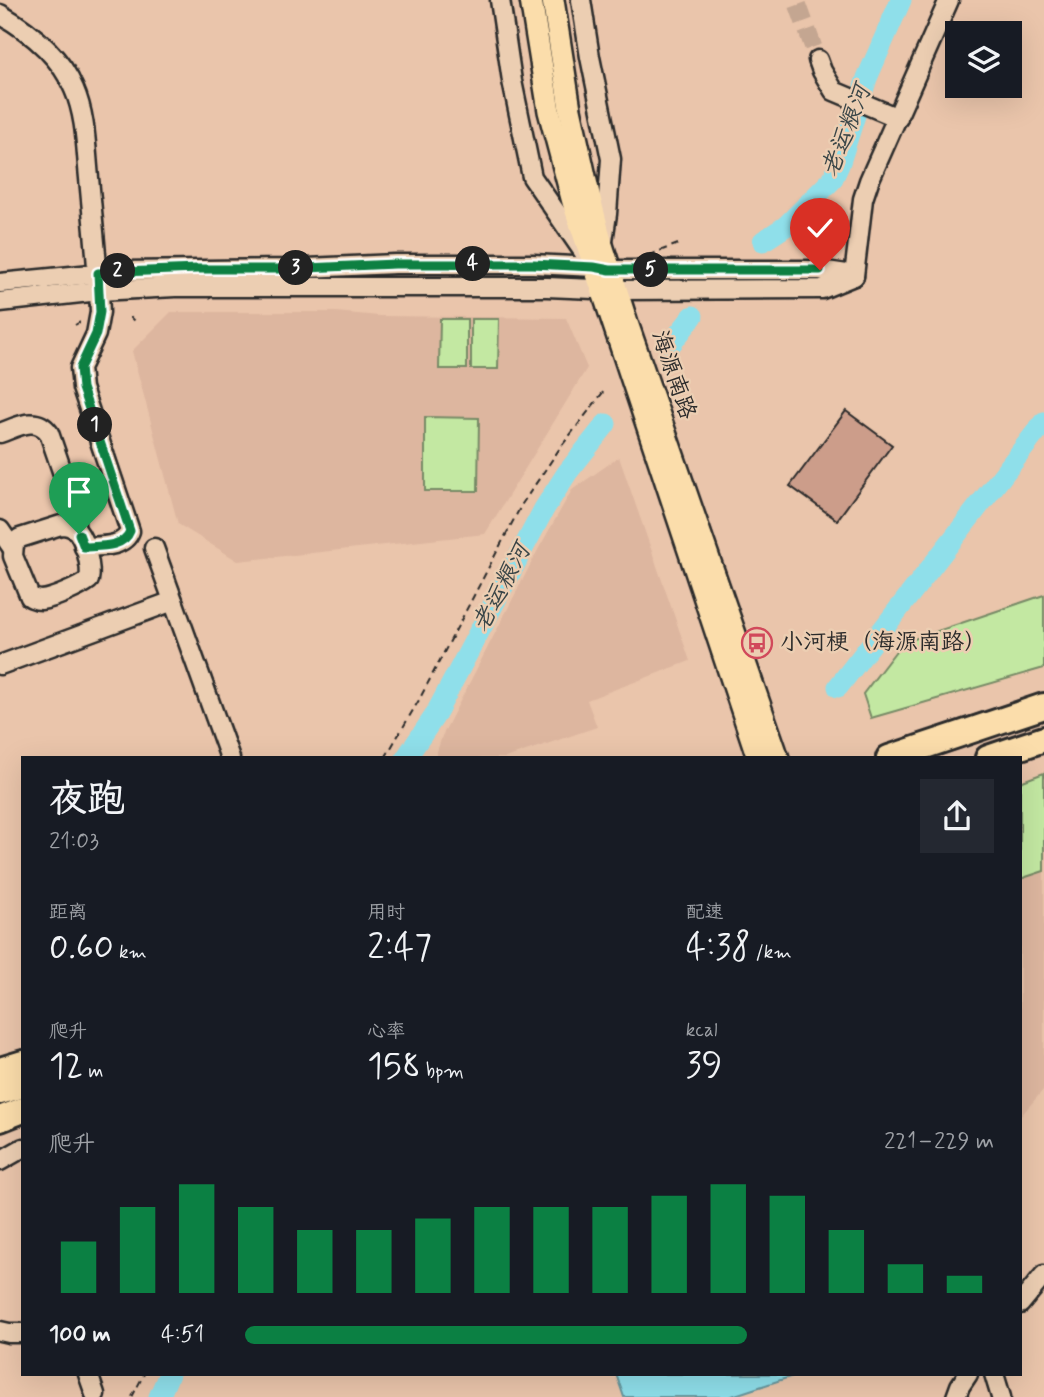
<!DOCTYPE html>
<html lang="zh">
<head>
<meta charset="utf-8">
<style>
	:root { --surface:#171b24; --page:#242831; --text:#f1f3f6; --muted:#9ea1a6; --accent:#0b8043 }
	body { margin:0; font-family:Mynerve,"LXGW WenKai TC",sans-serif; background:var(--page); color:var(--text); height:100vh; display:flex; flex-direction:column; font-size:26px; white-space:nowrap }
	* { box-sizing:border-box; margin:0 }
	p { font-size:23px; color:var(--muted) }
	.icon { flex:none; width:38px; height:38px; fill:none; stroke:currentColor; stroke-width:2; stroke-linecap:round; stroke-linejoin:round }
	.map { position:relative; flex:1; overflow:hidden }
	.details { position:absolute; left:21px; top:756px; width:1001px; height:620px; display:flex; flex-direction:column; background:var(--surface); border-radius:0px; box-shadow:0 7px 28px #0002 }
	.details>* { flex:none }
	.buttons { position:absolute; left:945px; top:21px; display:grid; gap:14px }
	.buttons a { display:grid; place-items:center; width:77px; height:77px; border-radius:0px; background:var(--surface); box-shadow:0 7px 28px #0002; font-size:35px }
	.pin { position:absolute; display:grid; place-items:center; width:60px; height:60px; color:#fff; margin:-72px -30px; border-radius:50% 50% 50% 0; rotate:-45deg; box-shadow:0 0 7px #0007 }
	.pin .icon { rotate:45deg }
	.km { position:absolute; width:35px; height:35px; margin:-18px; border-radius:50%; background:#222; color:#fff; font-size:19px; line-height:35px; text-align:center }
	.round { display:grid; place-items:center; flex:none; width:74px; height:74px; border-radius:0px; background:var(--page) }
	.overview { display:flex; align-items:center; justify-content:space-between; height:119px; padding:0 28px }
	h1 { font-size:38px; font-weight:600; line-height:52px }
	.metrics { display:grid; grid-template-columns:repeat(3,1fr); gap:10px; height:119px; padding:7px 28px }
	.metrics div { display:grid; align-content:center }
	.metrics b { font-size:35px; font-weight:600 }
	.metrics small { font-size:19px; font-weight:400 }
	.metrics p { font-size:19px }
	.chart { height:196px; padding:14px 28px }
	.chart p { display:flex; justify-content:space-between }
	.chart svg { width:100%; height:126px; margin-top:7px; stroke:var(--accent); stroke-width:6 }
	ul { padding:0 28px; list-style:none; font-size:23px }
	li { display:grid; grid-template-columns:112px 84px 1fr; align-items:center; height:52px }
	li i { height:18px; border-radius:9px; background:var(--accent) }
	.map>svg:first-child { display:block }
	.built { fill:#ddb69f }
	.green { fill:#c3e8a2; stroke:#778a66; stroke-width:2 }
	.water { fill:#8fdfea; stroke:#67979e; stroke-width:2 }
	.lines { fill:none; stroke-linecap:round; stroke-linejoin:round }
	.river { stroke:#8fdfea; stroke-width:21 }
	.building { fill:#cc9d8a; stroke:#2b2b2b; stroke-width:2 }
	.minor-tunnel { stroke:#c4a691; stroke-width:18; stroke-dasharray:18 9; stroke-linecap:butt }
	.minor-casing { stroke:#2b2b2b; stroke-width:23 }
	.major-casing { stroke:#2b2b2b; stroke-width:26 }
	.highway-casing { stroke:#2b2b2b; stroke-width:30 }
	.path { stroke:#2b2b2b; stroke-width:2; stroke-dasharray:7 5; stroke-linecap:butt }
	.minor { stroke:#ecceb2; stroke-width:18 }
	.major { stroke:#fbddab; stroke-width:21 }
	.highway { stroke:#fbddab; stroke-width:24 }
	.route-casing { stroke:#fff; stroke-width:14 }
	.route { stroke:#0b8043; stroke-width:9 }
	.labels { text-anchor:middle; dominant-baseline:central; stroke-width:5; stroke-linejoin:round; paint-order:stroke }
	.street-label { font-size:23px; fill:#2b2b2b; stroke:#ecceb2 }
	.poi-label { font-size:23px; fill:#2b2b2b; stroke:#ecceb2; text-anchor:start }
	.water-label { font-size:24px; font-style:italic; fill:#3a4648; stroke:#ecceb2 }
</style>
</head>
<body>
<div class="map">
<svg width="1044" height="1397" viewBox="0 0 1044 1397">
	<rect width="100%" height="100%" fill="#eac5ab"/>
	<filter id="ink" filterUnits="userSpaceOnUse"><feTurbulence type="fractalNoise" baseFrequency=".0143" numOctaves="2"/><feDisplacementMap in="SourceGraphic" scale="14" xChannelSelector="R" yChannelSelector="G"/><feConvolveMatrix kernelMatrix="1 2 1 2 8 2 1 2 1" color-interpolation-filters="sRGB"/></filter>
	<g filter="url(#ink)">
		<g class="built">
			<polygon points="171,312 336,312 379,316 566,318 587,368 485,534 238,561 178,524 132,351"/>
			<polygon points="619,457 690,661 587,700 597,727 505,758 435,758 442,736 539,548 572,490"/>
			<polygon points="1044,871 1044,1089 1020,1117 1020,879"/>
		</g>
		<g class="green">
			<polygon points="440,319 467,319 467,369 439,369"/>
			<polygon points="471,319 499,319 498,369 471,369"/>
			<polygon points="425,417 479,418 478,491 425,491"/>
			<polygon points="1044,595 1044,668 871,718 863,694 902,643"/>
			<polygon points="1044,773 1044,871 1020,879 1020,782"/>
		</g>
		<polygon class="water" points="616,1374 799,1374 729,1397 624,1397"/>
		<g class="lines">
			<g class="river">
				<polyline points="763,241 786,226 832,180 839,165 867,78 901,0"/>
				<polyline points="671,344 693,316"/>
				<polyline points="838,687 1044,422"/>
				<polyline points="406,758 434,717 544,509 567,473 606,424"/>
				<polyline points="159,1397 169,1374"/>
			</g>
		</g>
		<polygon class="building" points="846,411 892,445 837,520 790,486"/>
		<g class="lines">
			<polyline class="minor-tunnel" points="798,5 818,60"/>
			<g class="minor-casing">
				<g id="minor">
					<polyline points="500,0 512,81 532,177 587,257"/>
					<polyline points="581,0 590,57 611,159 607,214 603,241"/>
					<path d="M0 14C31 32 60 55 74 89 86 116 86 149 89 178 93 223 98 267 100 312L96 334 80 368 82 388 130 531C124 548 99 546 84 547"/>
					<polyline points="818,60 822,71 834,91 898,118"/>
					<polyline points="854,276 863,199 869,181 949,0"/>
					<polyline points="0,283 122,271 285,269 395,264 533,264 594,267 610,270 820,270 853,275"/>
					<polyline points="0,302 99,291 175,287 547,287 617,290 822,289 854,276"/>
					<path d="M0 433C17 427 36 415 49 433L75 509V529"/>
					<path d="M61 525C67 525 72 526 77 531 85 541 92 567 89 580 80 587 53 599 41 600 36 600 35 599 30 597L13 556 14 543 20 538Z"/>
					<polyline points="0,530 13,549"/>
					<polyline points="154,548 230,758"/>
					<polyline points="0,665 173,601"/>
					<polyline points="0,1161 23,1148"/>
					<polyline points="1020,1304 1044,1275"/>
					<polyline points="0,1331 9,1333 23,1333"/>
					<polyline points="88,1374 95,1394"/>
					<polyline points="994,1374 1001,1397"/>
					<polyline points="956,1397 960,1386 968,1374"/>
				</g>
			</g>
			<g class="major-casing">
				<g id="major">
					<polyline points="531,0 549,111 573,202 758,758"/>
					<polyline points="553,0 570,109 590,199 602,245 627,323 778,758"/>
				</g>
			</g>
			<g class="highway-casing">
				<g id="highway">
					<polyline points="889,758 1044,706"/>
					<polyline points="988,758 1044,739"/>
					<polyline points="0,1070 23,1063"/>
					<polyline points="0,1092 23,1085"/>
					<polyline points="0,1119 23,1110"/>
				</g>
			</g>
			<g class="path">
				<polyline points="649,255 678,244"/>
				<polyline points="130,317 134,321"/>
				<polyline points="75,325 80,322"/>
				<polyline points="385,758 419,700 522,504 560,448 604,391"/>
				<polyline points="132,1397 144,1374"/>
			</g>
			<use href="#minor" class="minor"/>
			<use href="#major" class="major"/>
			<use href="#highway" class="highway"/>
		</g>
	</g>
	<g class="lines" filter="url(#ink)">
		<g class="route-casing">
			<path id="route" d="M79 534 84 547C99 546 124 548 130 531L82 388 80 368 96 334 100 312 98 273 197 269H285L395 264H533L594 267 610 270H820"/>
		</g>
		<use href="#route" class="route"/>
	</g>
	<defs>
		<g id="bus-ring" transform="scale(1.575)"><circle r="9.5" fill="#ecceb2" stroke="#d1495b" stroke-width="1.5"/><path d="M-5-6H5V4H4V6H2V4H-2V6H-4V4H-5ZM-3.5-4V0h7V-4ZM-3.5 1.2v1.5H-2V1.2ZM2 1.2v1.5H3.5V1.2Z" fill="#d1495b"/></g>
	</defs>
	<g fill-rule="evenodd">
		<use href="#bus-ring" x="757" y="643"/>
	</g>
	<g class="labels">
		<g class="street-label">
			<text transform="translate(673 375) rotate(71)">海源南路</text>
		</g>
		<g class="poi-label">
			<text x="780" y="643">小河梗（海源南路）</text>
		</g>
		<g class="water-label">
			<text transform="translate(847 131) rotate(-69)">老运粮河</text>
			<text transform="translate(502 588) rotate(-62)">老运粮河</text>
		</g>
	</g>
</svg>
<div class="buttons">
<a><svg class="icon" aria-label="layers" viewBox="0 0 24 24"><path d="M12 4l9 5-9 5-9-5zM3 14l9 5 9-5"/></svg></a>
</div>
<div class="pin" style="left:79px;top:534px;background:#1e9e55"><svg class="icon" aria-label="arrive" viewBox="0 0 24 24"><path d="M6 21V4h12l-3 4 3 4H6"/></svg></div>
<div class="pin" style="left:820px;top:270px;background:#d93025"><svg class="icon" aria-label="check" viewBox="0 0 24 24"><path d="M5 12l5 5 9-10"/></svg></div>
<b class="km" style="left:95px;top:425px">1</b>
<b class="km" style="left:118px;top:271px">2</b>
<b class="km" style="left:296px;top:268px">3</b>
<b class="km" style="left:473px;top:264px">4</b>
<b class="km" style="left:651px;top:270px">5</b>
<section class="details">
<div class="overview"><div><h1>夜跑</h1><p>21:03</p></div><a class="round"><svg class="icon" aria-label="share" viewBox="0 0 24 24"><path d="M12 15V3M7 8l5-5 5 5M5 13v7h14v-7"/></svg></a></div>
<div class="metrics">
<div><p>距离</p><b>0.60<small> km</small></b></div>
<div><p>用时</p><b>2:47</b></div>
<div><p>配速</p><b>4:38<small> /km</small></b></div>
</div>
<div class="metrics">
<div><p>爬升</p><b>12<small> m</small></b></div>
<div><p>心率</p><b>158<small> bpm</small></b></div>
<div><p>kcal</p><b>39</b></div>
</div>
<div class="chart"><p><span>爬升</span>221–229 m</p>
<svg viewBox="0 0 160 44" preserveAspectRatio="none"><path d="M5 44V26M15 44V14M25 44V6M35 44V14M45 44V22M55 44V22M65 44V18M75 44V14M85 44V14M95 44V14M105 44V10M115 44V6M125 44V10M135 44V22M145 44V34M155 44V38"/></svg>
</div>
<ul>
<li><b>100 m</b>4:51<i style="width:67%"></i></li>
</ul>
</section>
</div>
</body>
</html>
